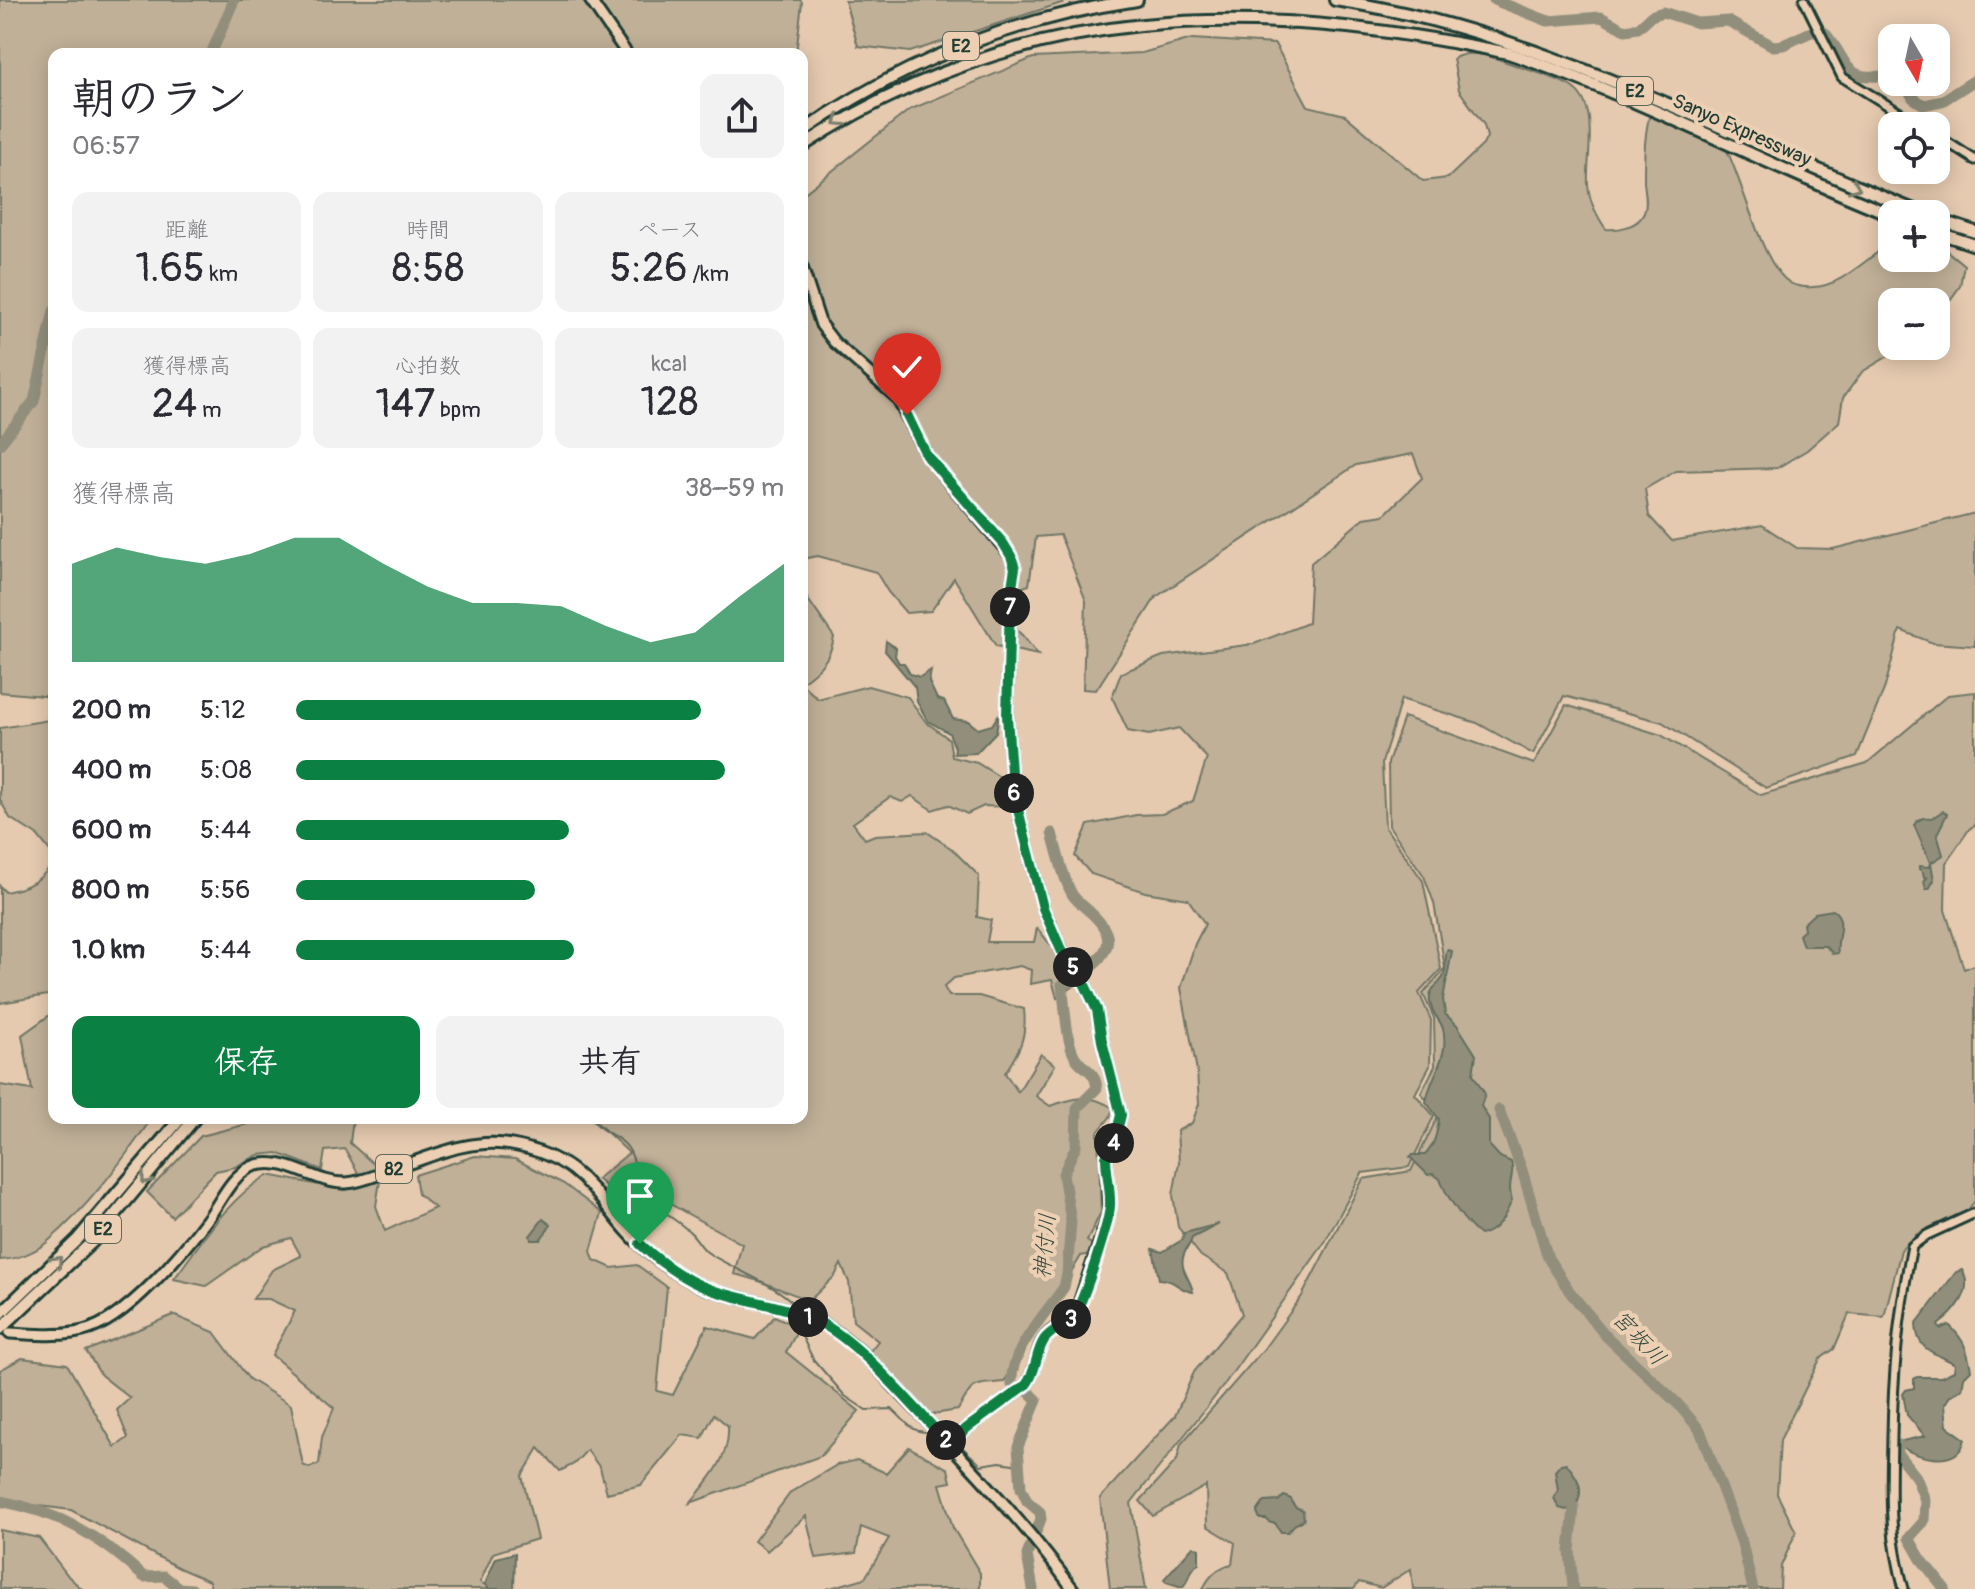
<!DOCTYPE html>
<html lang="ja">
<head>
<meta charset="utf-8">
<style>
	:root { --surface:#fff; --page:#f2f2f3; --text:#2b2b33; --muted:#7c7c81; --accent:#0b8043 }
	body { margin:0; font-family:Pangolin,"Klee One",sans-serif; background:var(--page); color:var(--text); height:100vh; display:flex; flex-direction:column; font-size:30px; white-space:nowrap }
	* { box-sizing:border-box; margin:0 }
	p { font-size:26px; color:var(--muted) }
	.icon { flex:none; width:44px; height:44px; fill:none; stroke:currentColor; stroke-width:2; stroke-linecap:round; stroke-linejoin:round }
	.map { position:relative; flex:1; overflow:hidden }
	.sheet { position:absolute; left:48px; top:48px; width:760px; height:1076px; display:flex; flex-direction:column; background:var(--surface); border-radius:16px; box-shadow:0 4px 20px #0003 }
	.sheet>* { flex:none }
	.needle { width:52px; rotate:171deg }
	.fabs { position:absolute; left:1878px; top:24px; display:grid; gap:16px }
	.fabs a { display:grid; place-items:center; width:72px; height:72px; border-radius:16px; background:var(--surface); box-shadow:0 4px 20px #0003; font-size:40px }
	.pin { position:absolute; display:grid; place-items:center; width:68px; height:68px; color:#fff; margin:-82px -34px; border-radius:50% 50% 50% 0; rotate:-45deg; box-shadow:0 0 8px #0007 }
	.pin .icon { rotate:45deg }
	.km { position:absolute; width:40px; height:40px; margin:-20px; border-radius:50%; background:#222; color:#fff; font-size:22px; line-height:40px; text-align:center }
	.round { display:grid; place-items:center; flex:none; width:84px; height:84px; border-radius:16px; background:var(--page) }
	.summary { display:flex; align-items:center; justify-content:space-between; height:136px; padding:0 24px }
	h1 { font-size:44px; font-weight:600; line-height:60px }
	.figures { display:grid; grid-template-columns:repeat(3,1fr); gap:12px; height:136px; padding:8px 24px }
	.figures div { display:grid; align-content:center; border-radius:16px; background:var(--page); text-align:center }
	.figures b { font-size:40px; font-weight:600 }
	.figures small { font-size:22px; font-weight:400 }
	.figures p { font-size:22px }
	.chart { height:224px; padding:16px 24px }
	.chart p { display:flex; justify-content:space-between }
	.chart svg { width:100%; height:144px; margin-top:8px; fill:var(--accent); opacity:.7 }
	.action { display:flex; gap:16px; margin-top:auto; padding:16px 24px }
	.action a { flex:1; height:92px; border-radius:16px; background:var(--accent); color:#fff; font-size:32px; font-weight:600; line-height:92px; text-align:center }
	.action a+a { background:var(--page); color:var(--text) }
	ul { padding:0 24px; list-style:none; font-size:26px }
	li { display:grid; grid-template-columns:128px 96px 1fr; align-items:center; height:60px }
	li i { height:20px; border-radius:10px; background:var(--accent) }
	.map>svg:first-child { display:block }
	.green { fill:#c0b098; stroke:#707666; stroke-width:2 }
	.water { fill:#918f7b; stroke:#636e5f; stroke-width:2 }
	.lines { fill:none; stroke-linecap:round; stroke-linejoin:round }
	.stream { stroke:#636e5f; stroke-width:2 }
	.river { stroke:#918f7b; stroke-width:11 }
	.tertiary-casing { stroke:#1f3d34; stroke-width:13 }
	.primary-casing { stroke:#1f3d34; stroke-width:15 }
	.motorway-casing { stroke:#1f3d34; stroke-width:16 }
	.tertiary { stroke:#edd0b4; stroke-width:7 }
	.primary { stroke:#edd0b4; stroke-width:9 }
	.motorway { stroke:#edd0b4; stroke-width:10 }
	.oneway { stroke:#7c7f6e }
	.route-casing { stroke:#fff; stroke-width:16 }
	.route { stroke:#0b8043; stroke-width:10 }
	.labels { text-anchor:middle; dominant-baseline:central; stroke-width:8; stroke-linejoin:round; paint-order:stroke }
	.shield { fill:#edd0b4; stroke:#5d695a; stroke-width:2 }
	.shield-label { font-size:18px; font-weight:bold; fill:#1f3d34 }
	.street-label { font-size:20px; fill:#1f3d34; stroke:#edd0b4 }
	.water-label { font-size:22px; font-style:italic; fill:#30493f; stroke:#edd0b4 }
</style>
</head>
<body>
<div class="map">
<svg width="1975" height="1589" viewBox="0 0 1975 1589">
	<rect width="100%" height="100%" fill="#e5caaf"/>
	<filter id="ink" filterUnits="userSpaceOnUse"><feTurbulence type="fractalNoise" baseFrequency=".0125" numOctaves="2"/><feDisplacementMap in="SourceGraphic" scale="16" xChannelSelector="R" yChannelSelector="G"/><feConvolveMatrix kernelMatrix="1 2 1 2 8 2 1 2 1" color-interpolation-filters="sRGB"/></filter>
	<g filter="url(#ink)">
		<g class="green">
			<polygon points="0,0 800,0 802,2 796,54 54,54 54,697 0,692"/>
			<polygon points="1071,0 910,52 858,46 845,1"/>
			<path d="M1192 39 1275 44 1308 106 1345 115 1423 181 1448 178 1483 145 1487 137 1484 125 1459 90 1453 59C1470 47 1495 58 1512 64 1530 71 1553 76 1570 86 1601 104 1586 156 1588 184 1589 201 1596 215 1606 229 1619 230 1638 227 1644 213 1648 204 1645 192 1644 182 1644 157 1644 130 1652 107 1735 61 1741 253 1790 283 1795 286 1806 288 1813 287 1842 287 1868 256 1892 243V258H1936V242L1964 265 1960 286 1936 320V302H1892V346H1905L1862 372 1843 398 1839 422 1807 450 1777 468 1676 471 1645 489 1649 516 1672 541 1762 525 1797 548 1833 549 1975 513V646L1933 643 1900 630 1885 687 1857 756 1766 788 1662 722 1564 696 1533 754 1477 723 1401 699 1382 763 1385 827 1423 881 1441 969 1419 993 1431 1020 1430 1066 1415 1094 1434 1116 1409 1167 1362 1173 1325 1242 1221 1389 1131 1503 1146 1589H1110L1100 1498 1175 1416 1194 1372 1242 1314 1228 1273 1201 1256 1178 1227 1173 1195 1179 1162 1177 1131 1192 1123 1199 1104 1197 1071 1181 988 1195 944 1205 924 1188 899 1145 892 1091 874 1075 856 1088 825 1136 815 1162 814 1193 801 1207 758 1179 728 1149 735 1128 731 1112 697 1121 673 1163 656 1254 644 1308 623 1311 563 1364 518 1384 515 1422 478 1413 454 1356 465 1156 597 1096 690 1083 689 1086 601 1060 535 1036 537 1029 585 997 596 992 609 1022 635 1038 655 996 646 954 578 931 611 906 613 888 592 876 572 818 556 802 559V299L813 279 802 249V195L909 110 1033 58 1142 53Z"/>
			<path d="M802 595 807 598 834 637C830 660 820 669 802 682Z"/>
			<path d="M802 684 818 699 868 686 908 697 926 722 949 739 952 757 977 763 1008 782 1010 807 984 806 967 814 948 805 932 810 912 796 902 802 890 797 853 823 865 839 875 835 927 832 952 849 979 876 977 917 991 920 987 942H1034L1037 928 1064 961 1077 984 1057 998 1052 980 1030 984 1031 970 1020 966 954 978 944 987 949 996H979L1024 1009C1027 1037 1020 1050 1005 1073L1018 1092 1041 1054 1055 1065 1036 1096 1050 1106C1076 1098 1087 1092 1113 1108L1110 1117 1098 1132 1101 1212 1087 1241 1094 1246 1091 1254 1081 1256 1004 1382C971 1385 974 1382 958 1410L928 1415 866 1356 878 1341 853 1321 849 1282 841 1264 835 1276 810 1300C784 1292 761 1279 734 1274L742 1244 661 1199 646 1218 597 1179 629 1153 592 1118H802Z"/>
			<path d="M1975 692V826L1970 828 1946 863 1945 910 1964 969 1975 965V1201L1967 1211 1917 1234 1901 1250 1884 1317 1849 1314 1834 1349 1820 1359 1780 1440 1777 1494 1796 1532 1781 1566 1780 1589H1413L1411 1569 1381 1588 1359 1582 1354 1589H1203C1209 1576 1218 1567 1232 1564L1235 1543 1207 1526 1206 1486 1153 1516 1140 1501 1177 1460 1181 1444 1263 1350 1302 1296 1363 1179 1411 1171 1439 1114 1421 1093 1435 1066 1434 1018 1423 994 1445 968 1434 903 1424 876 1389 826 1388 763 1404 717 1534 764 1566 705 1661 735 1761 795 1867 763 1948 695Z"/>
			<polygon points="49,720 54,723 54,856 38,836 10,818 0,800 0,728"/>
			<path d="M54 862V994L0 1003V886L5 892C28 888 40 881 54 862Z"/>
			<path d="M54 1012V1118H152C122 1161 87 1209 46 1243 33 1253 16 1259 0 1260V1085L32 1090 22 1035Z"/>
			<polygon points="249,1118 353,1118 350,1143 377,1167 366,1174 358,1173 345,1149 325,1151 322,1170 277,1153 258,1155 235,1167 216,1171 172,1217 147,1192 201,1136 248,1124"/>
			<path d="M475 1156 515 1159 564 1184 602 1213 591 1251 594 1260 612 1268 637 1265 667 1287 657 1391 673 1395 707 1326 755 1339 775 1316 799 1328 786 1352 859 1411 821 1456 690 1503C710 1479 730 1458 728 1426L714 1414 702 1438 682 1435 641 1485 607 1493 600 1468 587 1450 574 1464 560 1471 539 1448 522 1476 537 1539 493 1553 480 1582 492 1589H211L209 1581 179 1568 71 1510 0 1501V1370L22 1358 67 1364 115 1447 128 1438 117 1410 130 1398 101 1375 86 1351 173 1315 214 1332 249 1379 291 1405 303 1465 309 1468 319 1464 322 1437 334 1408 272 1355 295 1311 269 1299H253L272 1270 301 1256 291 1238 263 1246 206 1286 174 1279C202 1242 227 1199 268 1175L345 1190 380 1181 376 1206 385 1231 435 1208 418 1194 415 1175Z"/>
			<polygon points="909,1447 948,1469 951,1482 940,1484 953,1528 980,1573 980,1589 827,1589 865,1578 889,1538 861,1527 856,1553 816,1558 806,1516 767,1551 754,1541 791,1492 837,1465 857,1460 886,1473"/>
			<polygon points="0,1530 39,1538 69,1577 82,1589 0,1589"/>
		</g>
		<g class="water">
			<polygon points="886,641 896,648 895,656 899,663 904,663 910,674 920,677 931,670 929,682 937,699 944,701 953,719 968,721 978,729 992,725 999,714 996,732 976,753 954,754 955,748 949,733 928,721 917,702 915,687 885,651"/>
			<path d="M1943 811 1947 814 1937 834 1943 855 1931 863 1934 880 1929 889H1926L1924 881 1927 878 1924 877 1923 872 1919 869V866L1929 867 1930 862 1914 825C1919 818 1924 817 1932 818Z"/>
			<path d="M1833 910C1848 920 1835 938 1838 953L1833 954 1826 946H1803L1799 935 1804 930 1803 924 1815 913Z"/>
			<path d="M1447 950 1452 951 1443 999 1445 1014 1457 1025 1476 1055 1473 1074 1485 1094 1481 1106 1489 1119V1145L1500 1157 1511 1162C1516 1175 1506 1181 1512 1200 1506 1215 1497 1232 1480 1235 1465 1224 1446 1196 1440 1179L1433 1174 1428 1175 1410 1157 1412 1155H1425C1435 1145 1437 1132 1439 1119L1426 1102C1429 1083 1441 1068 1444 1048 1447 1018 1433 1021 1430 1002 1428 987 1440 986 1444 975 1446 967 1445 958 1447 950Z"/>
			<polygon points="543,1219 551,1225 540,1240 531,1240 530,1236"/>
			<path d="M1219 1224 1192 1238C1190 1246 1184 1250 1183 1258 1180 1270 1191 1280 1193 1292 1178 1290 1177 1280 1159 1279L1153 1249 1162 1252 1182 1240 1184 1233Z"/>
			<path d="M1962 1270C1975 1291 1954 1313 1938 1325L1940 1329 1949 1325C1964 1340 1967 1348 1971 1370L1964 1377 1962 1389 1950 1396 1945 1404 1947 1426 1965 1439C1959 1469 1917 1459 1899 1445L1898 1442 1925 1436 1907 1415 1903 1394 1906 1390 1914 1388V1379L1917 1377H1941L1954 1371 1955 1364C1935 1352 1917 1352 1916 1324L1956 1272Z"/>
			<path d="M1566 1463C1576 1476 1586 1487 1576 1506L1566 1510 1559 1508 1554 1498 1558 1490 1555 1471 1561 1464Z"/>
			<polygon points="1284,1496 1291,1499 1295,1507 1303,1510 1304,1520 1294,1525 1288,1532 1281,1532 1275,1523 1271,1523 1266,1519 1260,1519 1257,1512 1264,1502 1278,1501"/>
			<path d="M1193 1546 1199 1549V1563C1189 1569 1190 1581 1182 1587L1166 1582 1164 1579Z"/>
			<polygon points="515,1553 514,1589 489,1589 485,1584 496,1558"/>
		</g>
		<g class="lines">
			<g class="stream">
				<path d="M592 1118C601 1134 619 1134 628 1148 637 1161 634 1175 641 1189 651 1208 676 1218 691 1233 697 1239 701 1247 707 1252 725 1266 792 1290 798 1311"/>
				<path d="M798 1317V1328L813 1359 845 1396 866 1410 892 1409C904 1419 913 1436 931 1431"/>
				<polyline points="941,1428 951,1431 955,1435"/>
				<polyline points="960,1440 963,1448 981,1465 1000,1462 1019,1465"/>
			</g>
			<g class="river">
				<path d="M1494 0 1548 21 1601 17 1625 30 1638 28 1651 16 1663 12 1697 23 1728 21 1773 46 1783 45 1811 32H1824C1852 63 1839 82 1892 75"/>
				<polyline points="211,54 234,0"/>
				<polyline points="1904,82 1913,98 1924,105 1942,101 1975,80"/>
				<polyline points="0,444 34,401 54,311"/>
				<path d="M1052 833C1057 850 1063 879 1072 894 1076 901 1084 906 1090 912 1119 938 1109 951 1085 973"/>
				<polyline points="1499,1110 1522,1170 1548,1258 1570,1292 1606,1336 1677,1403 1700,1430 1742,1543 1753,1589"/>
				<polyline points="1899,1445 1895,1447 1897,1453 1916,1477 1925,1500 1924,1521 1909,1538 1921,1559 1945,1589"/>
				<path d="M0 1501C59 1512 100 1536 144 1577L164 1576 179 1588 192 1589"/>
				<path d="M1033 1589 1027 1555 1041 1519 1040 1512 1027 1501 1021 1488 1018 1447 1037 1400 1029 1392 1012 1385C1008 1352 1046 1314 1064 1287L1067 1274 1071 1221 1063 1174 1076 1146 1077 1108 1097 1088C1094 1067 1084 1071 1075 1057 1066 1042 1065 1003 1062 985L1076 980"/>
				<polyline points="1573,1589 1570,1551 1574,1507"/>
			</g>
			<g class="tertiary-casing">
				<g id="tertiary">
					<polyline points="1804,0 1842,77 1921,126"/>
					<polyline points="1936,135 1975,160"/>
					<path d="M1904 1589C1888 1530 1891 1496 1892 1436 1893 1371 1899 1309 1912 1246L1927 1235 1975 1213"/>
				</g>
			</g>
			<g class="primary-casing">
				<g id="primary">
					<polyline points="590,0 627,54"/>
					<path d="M802 267 821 325 834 342 897 398 927 456 1011 556 1015 568 1010 599 1007 716 1012 786 1043 908 1062 952 1084 983 1097 1010 1102 1041 1121 1115 1112 1150 1106 1157 1109 1213 1076 1312C1067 1325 1049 1328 1042 1342 1035 1357 1036 1372 1026 1385L967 1428 949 1444"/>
					<path d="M10 1333C34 1334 60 1337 83 1331 126 1321 183 1252 209 1217 221 1201 231 1176 251 1167 284 1153 313 1184 346 1183 362 1182 376 1175 391 1170 429 1157 471 1137 512 1145 596 1160 598 1213 654 1257 671 1270 690 1283 711 1290 748 1302 790 1305 825 1325 857 1343 882 1374 907 1400 966 1461 1023 1521 1073 1589"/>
				</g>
			</g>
			<g class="motorway-casing">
				<g id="motorway">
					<path d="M1335 0C1543 31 1730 138 1924 214"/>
					<path d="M802 132C902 62 1016 18 1137 0"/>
					<path d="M802 146C1026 0 1252 0 1508 53 1640 97 1763 164 1892 215"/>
					<polyline points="1936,219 1975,232"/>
					<polyline points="1936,232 1975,245"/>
					<polyline points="0,1314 78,1239 181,1118"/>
					<polyline points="0,1329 94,1240 195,1118"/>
				</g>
			</g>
			<use href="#tertiary" class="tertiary"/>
			<use href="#primary" class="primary"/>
			<use href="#motorway" class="motorway"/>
		</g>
		<defs><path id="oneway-chevron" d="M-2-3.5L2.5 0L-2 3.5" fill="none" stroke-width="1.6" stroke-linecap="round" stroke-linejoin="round" transform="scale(2)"/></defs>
		<g class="oneway">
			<use href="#oneway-chevron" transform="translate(839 121) rotate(147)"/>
			<use href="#oneway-chevron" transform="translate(1855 187) rotate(22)"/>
			<use href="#oneway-chevron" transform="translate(146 1179) rotate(129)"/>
			<use href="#oneway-chevron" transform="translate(57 1261) rotate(-45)"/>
		</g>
	</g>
	<g class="lines" filter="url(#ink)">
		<g class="route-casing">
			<path id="route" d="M640 1244C661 1263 685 1281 712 1290 747 1302 786 1305 819 1322 862 1344 914 1408 949 1444L967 1428 1026 1385C1037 1371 1035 1354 1044 1340 1051 1329 1065 1327 1073 1317 1083 1304 1109 1223 1110 1206 1111 1190 1106 1173 1106 1157L1112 1150 1121 1115 1102 1041 1097 1010 1084 983 1062 952 1043 908 1012 786 1007 716 1010 599 1015 568 1011 556 1003 543 927 456 907 415"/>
		</g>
		<use href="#route" class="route"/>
	</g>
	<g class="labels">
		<g class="shield">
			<rect x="943" y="32" width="36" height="28" rx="6"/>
			<rect x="1617" y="77" width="36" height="28" rx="6"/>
			<rect x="376" y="1155" width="36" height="28" rx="6"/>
			<rect x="85" y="1215" width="36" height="28" rx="6"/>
		</g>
		<g class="shield-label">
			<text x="961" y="46">E2</text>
			<text x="1635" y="91">E2</text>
			<text x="394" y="1169">82</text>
			<text x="103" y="1229">E2</text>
		</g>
		<g class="street-label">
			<text transform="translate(1742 130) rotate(24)">Sanyo Expressway</text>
		</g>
		<g class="water-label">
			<text transform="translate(1045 1246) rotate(-85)">神付川</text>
			<text transform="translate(1639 1338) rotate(47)">宮坂川</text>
		</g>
	</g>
</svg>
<div class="fabs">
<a><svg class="needle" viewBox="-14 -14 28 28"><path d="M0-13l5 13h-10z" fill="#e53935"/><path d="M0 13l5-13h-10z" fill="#7c7c81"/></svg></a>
<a><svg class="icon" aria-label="locate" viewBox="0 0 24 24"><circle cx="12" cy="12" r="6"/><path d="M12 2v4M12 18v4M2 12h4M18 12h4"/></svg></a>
<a>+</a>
<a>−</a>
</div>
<div class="pin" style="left:640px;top:1244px;background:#1e9e55"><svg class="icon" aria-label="arrive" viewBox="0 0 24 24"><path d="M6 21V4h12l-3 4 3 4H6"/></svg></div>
<div class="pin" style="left:907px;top:415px;background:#d93025"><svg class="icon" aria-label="check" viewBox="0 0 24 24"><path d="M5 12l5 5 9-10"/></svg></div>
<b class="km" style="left:808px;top:1317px">1</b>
<b class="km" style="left:946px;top:1440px">2</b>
<b class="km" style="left:1071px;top:1319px">3</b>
<b class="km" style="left:1114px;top:1143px">4</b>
<b class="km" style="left:1073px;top:967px">5</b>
<b class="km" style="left:1014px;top:793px">6</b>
<b class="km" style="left:1010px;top:607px">7</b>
<section class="sheet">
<div class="summary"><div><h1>朝のラン</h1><p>06:57</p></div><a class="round"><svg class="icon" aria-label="share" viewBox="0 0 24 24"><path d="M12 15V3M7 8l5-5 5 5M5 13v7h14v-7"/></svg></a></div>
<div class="figures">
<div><p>距離</p><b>1.65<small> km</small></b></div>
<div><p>時間</p><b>8:58</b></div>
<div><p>ペース</p><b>5:26<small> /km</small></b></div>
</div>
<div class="figures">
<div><p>獲得標高</p><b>24<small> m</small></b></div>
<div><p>心拍数</p><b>147<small> bpm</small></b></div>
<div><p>kcal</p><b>128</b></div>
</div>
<div class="chart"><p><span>獲得標高</span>38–59 m</p>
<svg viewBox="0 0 160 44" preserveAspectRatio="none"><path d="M0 44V14L10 9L20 12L30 14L40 11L50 6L60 6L70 14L80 21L90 26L100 26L110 27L120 33L130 38L140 35L150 24L160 14V44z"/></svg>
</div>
<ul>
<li><b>200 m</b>5:12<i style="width:83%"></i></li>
<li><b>400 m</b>5:08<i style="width:88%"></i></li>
<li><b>600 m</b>5:44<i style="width:56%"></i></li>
<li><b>800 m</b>5:56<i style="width:49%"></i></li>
<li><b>1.0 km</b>5:44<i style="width:57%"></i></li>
</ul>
<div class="action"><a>保存</a><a>共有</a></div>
</section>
</div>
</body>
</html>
